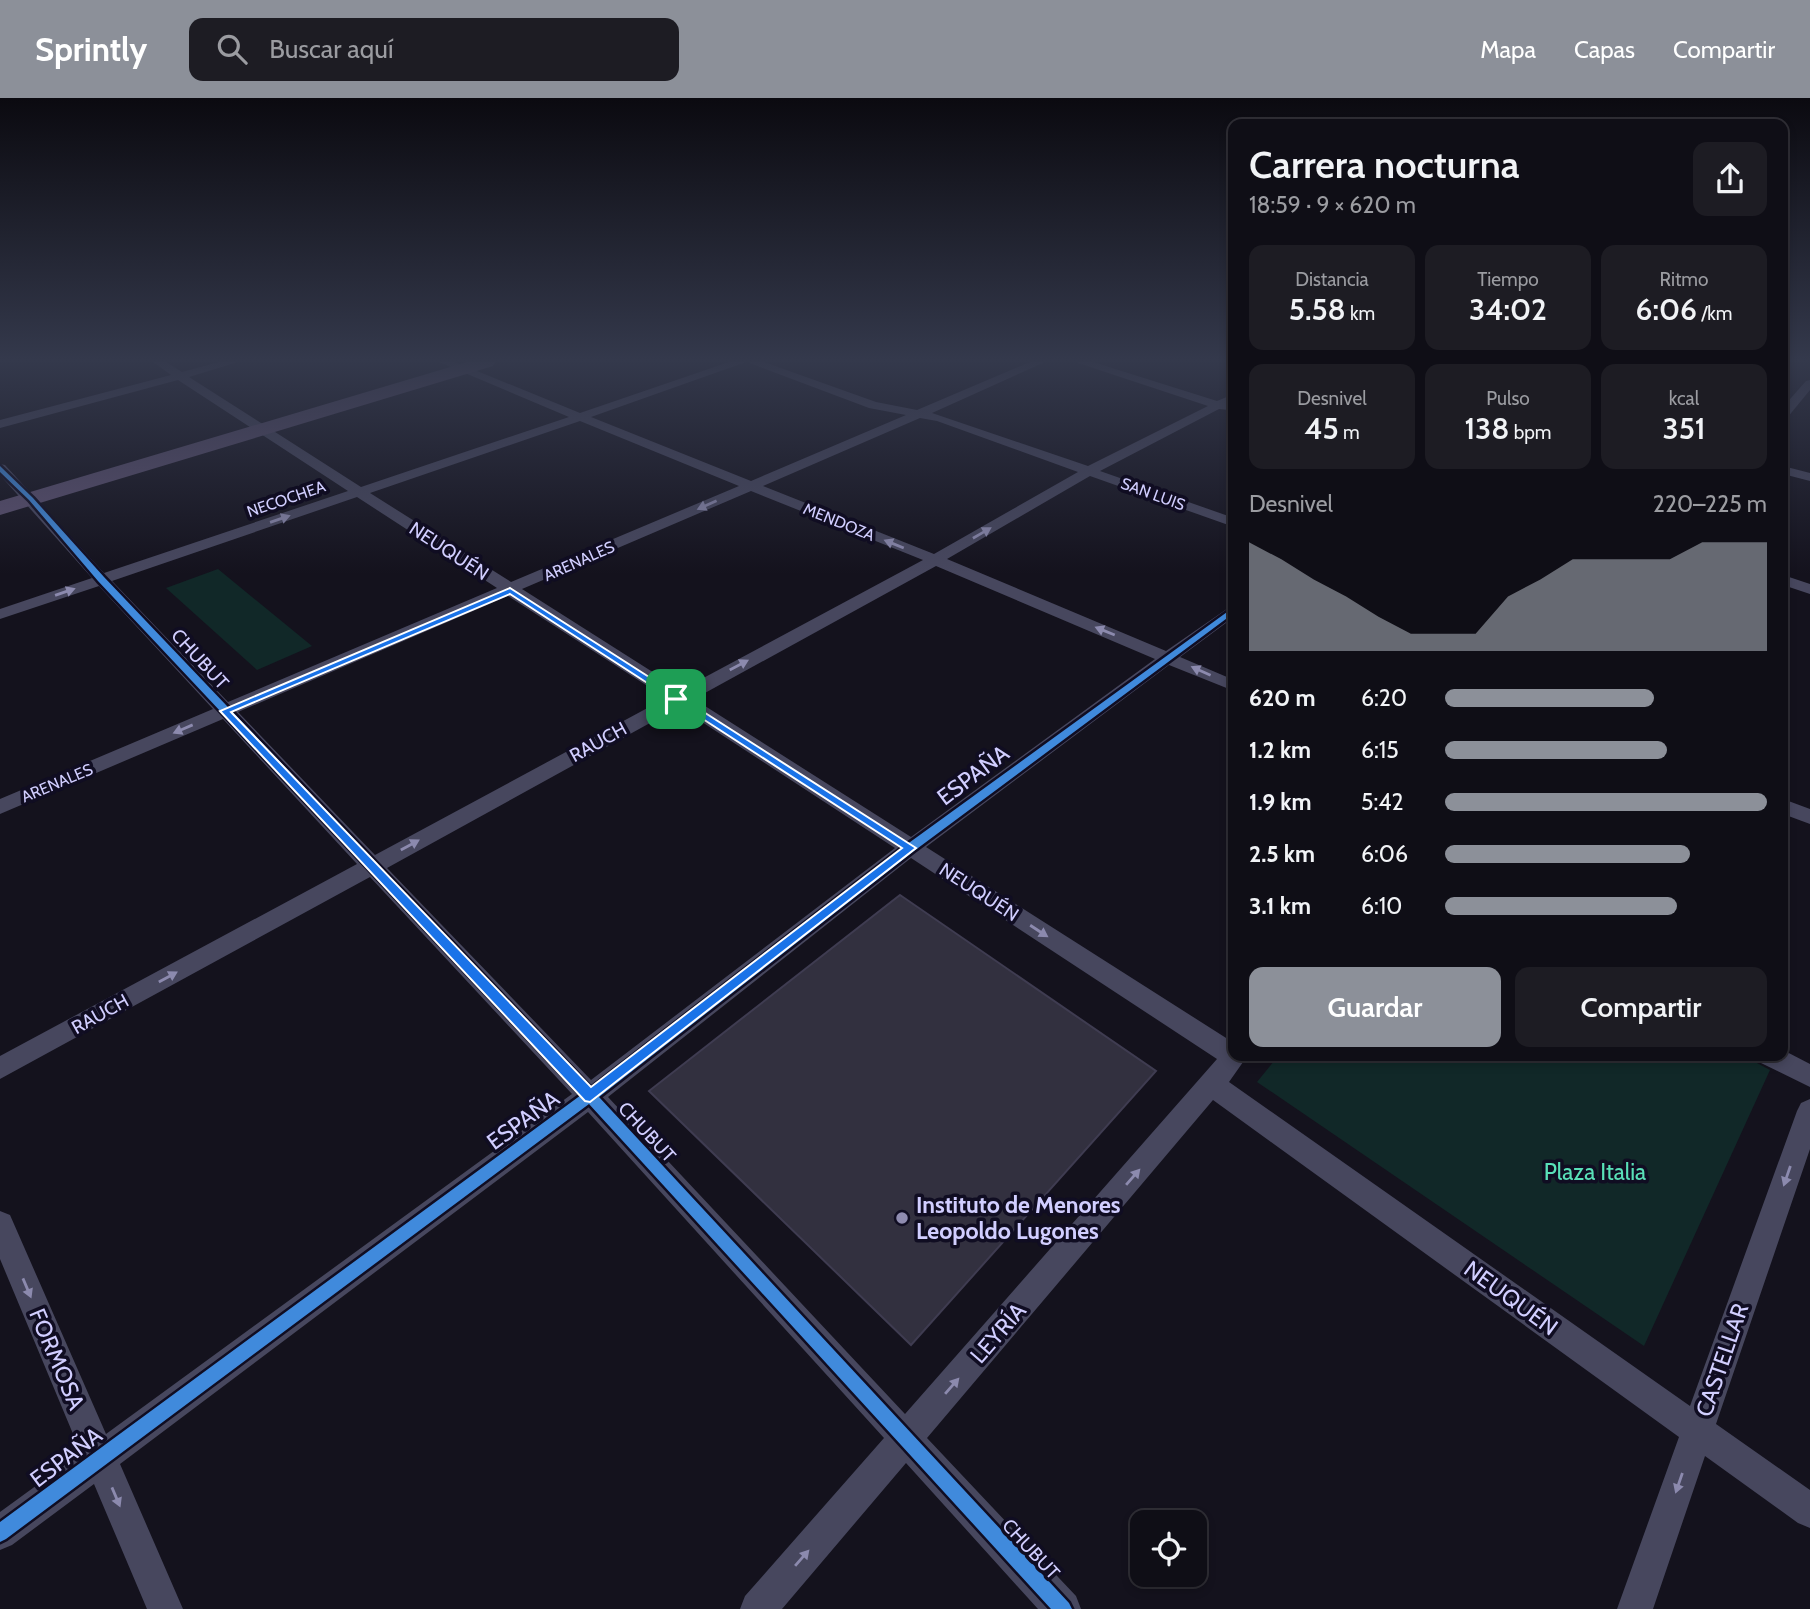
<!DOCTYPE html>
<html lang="es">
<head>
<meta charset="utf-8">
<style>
	:root { --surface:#0f0e16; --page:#1d1c23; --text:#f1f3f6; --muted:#9b9ca1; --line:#2f2e35; --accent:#8c9099 }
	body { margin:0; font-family:Cabin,sans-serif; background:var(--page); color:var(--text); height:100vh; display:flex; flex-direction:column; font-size:26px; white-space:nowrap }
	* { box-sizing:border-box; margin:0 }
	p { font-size:23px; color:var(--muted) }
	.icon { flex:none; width:38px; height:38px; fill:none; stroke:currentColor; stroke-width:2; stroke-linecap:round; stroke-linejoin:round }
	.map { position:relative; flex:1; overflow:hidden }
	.details { position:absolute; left:1228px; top:21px; width:560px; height:942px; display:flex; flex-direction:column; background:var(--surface); border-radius:14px; box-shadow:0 4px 10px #0003,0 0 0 2px var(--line) }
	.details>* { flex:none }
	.tools { position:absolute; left:1130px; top:1412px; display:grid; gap:14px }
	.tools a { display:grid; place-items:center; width:77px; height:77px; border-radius:14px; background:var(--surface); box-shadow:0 4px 10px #0003,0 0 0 2px var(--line); font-size:35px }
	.pin { position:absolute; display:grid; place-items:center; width:60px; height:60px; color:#fff; margin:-30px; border-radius:14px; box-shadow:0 4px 10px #0006 }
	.round { display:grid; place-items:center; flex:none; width:74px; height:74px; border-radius:14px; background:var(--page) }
	.overview { display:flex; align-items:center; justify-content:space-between; height:119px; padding:0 21px }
	h1 { font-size:38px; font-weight:600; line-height:52px }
	.metrics { display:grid; grid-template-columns:repeat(3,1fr); gap:10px; height:119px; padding:7px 21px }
	.metrics div { display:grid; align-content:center; border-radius:14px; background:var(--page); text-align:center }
	.metrics b { font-size:30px; font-weight:600 }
	.metrics small { font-size:19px; font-weight:400 }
	.metrics p { font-size:19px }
	.chart { height:196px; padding:14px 21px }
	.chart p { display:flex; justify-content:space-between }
	.chart svg { width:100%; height:126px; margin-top:7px; fill:var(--accent); opacity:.7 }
	.cta { display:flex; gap:14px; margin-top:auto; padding:14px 21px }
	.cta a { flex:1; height:80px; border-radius:14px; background:var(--accent); color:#fff; font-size:28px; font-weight:600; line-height:80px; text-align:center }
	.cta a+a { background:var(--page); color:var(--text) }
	ul { padding:0 21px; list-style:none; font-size:23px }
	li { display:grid; grid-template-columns:112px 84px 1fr; align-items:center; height:52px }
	li i { height:18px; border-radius:9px; background:var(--accent) }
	header { display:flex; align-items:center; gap:42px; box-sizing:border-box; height:98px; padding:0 35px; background:var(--accent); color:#fff }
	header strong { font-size:33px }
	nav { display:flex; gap:38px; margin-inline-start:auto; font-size:24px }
	.search { width:490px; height:63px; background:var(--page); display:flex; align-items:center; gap:18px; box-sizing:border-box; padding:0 24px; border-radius:14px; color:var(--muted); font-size:26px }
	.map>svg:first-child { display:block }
	.green { fill:#112828 }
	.building { fill:#32303f; stroke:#3f3c51; stroke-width:2 }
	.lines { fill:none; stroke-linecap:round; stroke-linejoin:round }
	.minor { fill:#47475e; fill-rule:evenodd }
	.primary { fill:#5b506f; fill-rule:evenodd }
	.cycleway-casing { stroke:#100d22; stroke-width:5 }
	.cycleway { fill:#408adc; fill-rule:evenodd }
	.oneway { fill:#8c8aae }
	.route { fill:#1a73e8; stroke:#fff; stroke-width:2; fill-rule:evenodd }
	.poi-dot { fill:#8f8cb0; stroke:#100d22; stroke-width:2.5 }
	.labels { text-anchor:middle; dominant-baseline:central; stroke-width:7; stroke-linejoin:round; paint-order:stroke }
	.far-street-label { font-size:16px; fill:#d1ceff; stroke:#100d22 }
	.street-label { font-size:19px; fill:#d1ceff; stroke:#100d22 }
	.near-street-label { font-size:23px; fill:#d1ceff; stroke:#100d22 }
	.near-park-label { font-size:23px; fill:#59e0b8; stroke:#100d22 }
	.near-poi-label { font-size:23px; font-weight:bold; fill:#d1ceff; stroke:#100d22; text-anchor:start }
</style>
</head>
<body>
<header>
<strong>Sprintly</strong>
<div class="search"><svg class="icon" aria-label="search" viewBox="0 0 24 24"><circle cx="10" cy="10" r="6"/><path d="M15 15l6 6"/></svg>Buscar aquí</div>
<nav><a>Mapa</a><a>Capas</a><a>Compartir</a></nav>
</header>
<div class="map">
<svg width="1810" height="1511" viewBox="0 0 1810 1511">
	<rect width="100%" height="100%" fill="#14121d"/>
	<g class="green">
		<polygon points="218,471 312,548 257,572 166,490"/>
		<polygon points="1279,957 1742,957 1770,972 1644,1248 1257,984"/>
	</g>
	<polygon class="building" points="900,797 1156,973 911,1247 649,993"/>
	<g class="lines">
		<g class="minor">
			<path d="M153 264H166L182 274 219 264H238L189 279 361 389 569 319 439 264H455L580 315 729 264H746L591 319 751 383 906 317 869 310 747 264H764L876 304 917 312 1030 264H1045L932 315 1088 368 1208 308 1075 264H1093L1217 303 1234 296V304L1229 306V312L1219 311 1100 373 1234 420V429L1090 378 947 461 1166 553 1234 506V519L1180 559 1234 582V593L1169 567 926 749 1234 945V957H1248L1229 984 1690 1308 1797 1013 1801 1005 1810 1001V1051L1716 1326 1810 1392V1430L1798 1425 1705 1358 1653 1511H1617L1679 1339 1213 1002 927 1340 1076 1498 1081 1511H1038L906 1365 782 1511H740L745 1498 884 1340 588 1014 120 1366 183 1511H147L94 1386 12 1447 0 1452V1414L81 1355 0 1161V1113L10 1117 106 1336 572 996 370 779 0 981V958L357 766 223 621 0 716V701L213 611 99 488 0 521V511L92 480 0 377V366L5 367 104 475 348 393 178 282 0 330V322L171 277ZM920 320 937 323 1078 374 934 456 763 388ZM580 323 739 388 511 484 370 395ZM751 393 923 462 681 592 522 491ZM357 399 497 490 228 604 112 483ZM936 468 1155 561 911 739 694 601ZM508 498 666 600 375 757 238 614ZM679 609 895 750 591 982 387 770ZM911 760 1217 961 905 1316 608 999Z"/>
			<polygon points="1810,282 1810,292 1787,320 1783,321 1783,309 1806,283"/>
			<polygon points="1783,368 1810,375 1810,383 1783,376"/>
			<polygon points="1783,477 1810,486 1810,496 1783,487"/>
			<polygon points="1783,701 1810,711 1810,726 1783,716"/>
			<polygon points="1783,952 1810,966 1810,989 1761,965 1758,957 1783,957"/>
		</g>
		<polygon class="primary" points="467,264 495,264 493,268 0,417 0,403"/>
		<g class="cycleway-casing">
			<polygon id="cycleway" points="0,368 33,400 104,479 591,990 906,747 1234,509 1234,515 914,753 599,999 1069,1505 1072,1511 1051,1511 589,1006 6,1441 0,1444 0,1424 581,997 98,483 29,402 0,374"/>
		</g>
		<use href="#cycleway" class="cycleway"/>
	</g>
	<defs><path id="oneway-solid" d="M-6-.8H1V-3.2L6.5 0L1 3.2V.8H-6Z" transform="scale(1.75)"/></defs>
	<g class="oneway">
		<use href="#oneway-solid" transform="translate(707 407) rotate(156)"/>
		<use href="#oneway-solid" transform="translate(280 421) rotate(-19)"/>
		<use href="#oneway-solid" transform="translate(982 435) rotate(-30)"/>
		<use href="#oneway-solid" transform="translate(894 446) rotate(-158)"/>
		<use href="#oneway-solid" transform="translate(65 494) rotate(-19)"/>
		<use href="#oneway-solid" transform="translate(1105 533) rotate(-158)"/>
		<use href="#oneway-solid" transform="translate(739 567) rotate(-28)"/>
		<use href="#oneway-solid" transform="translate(1201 573) rotate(-156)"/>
		<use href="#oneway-solid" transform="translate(183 631) rotate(157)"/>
		<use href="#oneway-solid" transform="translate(410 747) rotate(-29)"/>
		<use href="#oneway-solid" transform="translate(1039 833) rotate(33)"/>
		<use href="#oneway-solid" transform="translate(168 879) rotate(-29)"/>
		<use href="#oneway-solid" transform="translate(1787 1078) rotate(109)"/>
		<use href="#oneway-solid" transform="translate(1133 1079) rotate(-49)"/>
		<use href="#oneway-solid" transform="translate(27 1190) rotate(67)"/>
		<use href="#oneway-solid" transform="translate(952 1288) rotate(-49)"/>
		<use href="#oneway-solid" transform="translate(1679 1385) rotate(109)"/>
		<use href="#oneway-solid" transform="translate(116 1399) rotate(67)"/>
		<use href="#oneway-solid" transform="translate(802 1460) rotate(-49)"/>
	</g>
	<linearGradient id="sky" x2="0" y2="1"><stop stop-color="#0b0a10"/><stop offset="0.55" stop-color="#34394c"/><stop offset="1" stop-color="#34394c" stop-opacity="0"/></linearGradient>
	<rect width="1810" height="476" fill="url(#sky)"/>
	<path class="route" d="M510 490 916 750 590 1004 585 1003 220 613ZM510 496 902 750 591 989 231 614Z"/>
	<circle class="poi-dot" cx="902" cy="1120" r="7"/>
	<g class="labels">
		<g class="far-street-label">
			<text transform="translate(1153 396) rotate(20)">SAN LUIS</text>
			<text transform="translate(286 401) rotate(-19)">NECOCHEA</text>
			<text transform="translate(839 424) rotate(22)">MENDOZA</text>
			<text transform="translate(579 463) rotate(-24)">ARENALES</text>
			<text transform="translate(57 685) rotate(-23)">ARENALES</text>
		</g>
		<g class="street-label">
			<text transform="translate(449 453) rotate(33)">NEUQUÉN</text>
			<text transform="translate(200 561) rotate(47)">CHUBUT</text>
			<text transform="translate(598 644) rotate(-29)">RAUCH</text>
			<text transform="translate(979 794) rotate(33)">NEUQUÉN</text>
			<text transform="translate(100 916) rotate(-29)">RAUCH</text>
			<text transform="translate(647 1034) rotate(47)">CHUBUT</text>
			<text transform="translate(1031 1451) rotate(47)">CHUBUT</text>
		</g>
		<g class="near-street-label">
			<text transform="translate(973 677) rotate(-37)">ESPAÑA</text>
			<text transform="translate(523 1022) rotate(-36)">ESPAÑA</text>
			<text transform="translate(1511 1200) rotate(36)">NEUQUÉN</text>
			<text transform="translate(998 1235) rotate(-49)">LEYRÍA</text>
			<text transform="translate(57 1261) rotate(67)">FORMOSA</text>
			<text transform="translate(1722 1262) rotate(-71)">CASTELLAR</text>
			<text transform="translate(66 1359) rotate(-37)">ESPAÑA</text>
		</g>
		<g class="near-park-label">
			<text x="1595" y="1074">Plaza Italia</text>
		</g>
		<g class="near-poi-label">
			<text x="916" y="1107">Instituto de Menores<tspan x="916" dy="26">Leopoldo Lugones</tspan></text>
		</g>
	</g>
</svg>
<div class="tools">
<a><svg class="icon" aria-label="locate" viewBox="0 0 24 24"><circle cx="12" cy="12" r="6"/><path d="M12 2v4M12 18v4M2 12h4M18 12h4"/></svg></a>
</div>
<div class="pin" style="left:676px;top:601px;background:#1e9e55"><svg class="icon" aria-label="arrive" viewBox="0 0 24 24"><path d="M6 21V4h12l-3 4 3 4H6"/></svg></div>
<section class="details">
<div class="overview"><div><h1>Carrera nocturna</h1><p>18:59 · 9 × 620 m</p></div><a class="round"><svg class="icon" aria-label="share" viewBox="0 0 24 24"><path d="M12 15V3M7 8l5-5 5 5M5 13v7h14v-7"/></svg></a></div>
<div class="metrics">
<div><p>Distancia</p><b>5.58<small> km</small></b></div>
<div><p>Tiempo</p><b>34:02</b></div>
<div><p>Ritmo</p><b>6:06<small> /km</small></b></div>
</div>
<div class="metrics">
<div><p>Desnivel</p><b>45<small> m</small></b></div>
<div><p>Pulso</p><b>138<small> bpm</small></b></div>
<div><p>kcal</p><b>351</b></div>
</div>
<div class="chart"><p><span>Desnivel</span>220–225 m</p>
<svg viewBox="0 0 160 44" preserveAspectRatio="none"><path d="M0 44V6L10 12L20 19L30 25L40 32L50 38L60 38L70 38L80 25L90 19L100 12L110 12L120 12L130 12L140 6L150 6L160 6V44z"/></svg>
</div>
<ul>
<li><b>620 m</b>6:20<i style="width:65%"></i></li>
<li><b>1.2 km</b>6:15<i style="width:69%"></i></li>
<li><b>1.9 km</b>5:42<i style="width:100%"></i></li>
<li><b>2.5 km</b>6:06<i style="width:76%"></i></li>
<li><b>3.1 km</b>6:10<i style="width:72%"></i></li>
</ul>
<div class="cta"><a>Guardar</a><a>Compartir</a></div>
</section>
</div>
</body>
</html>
